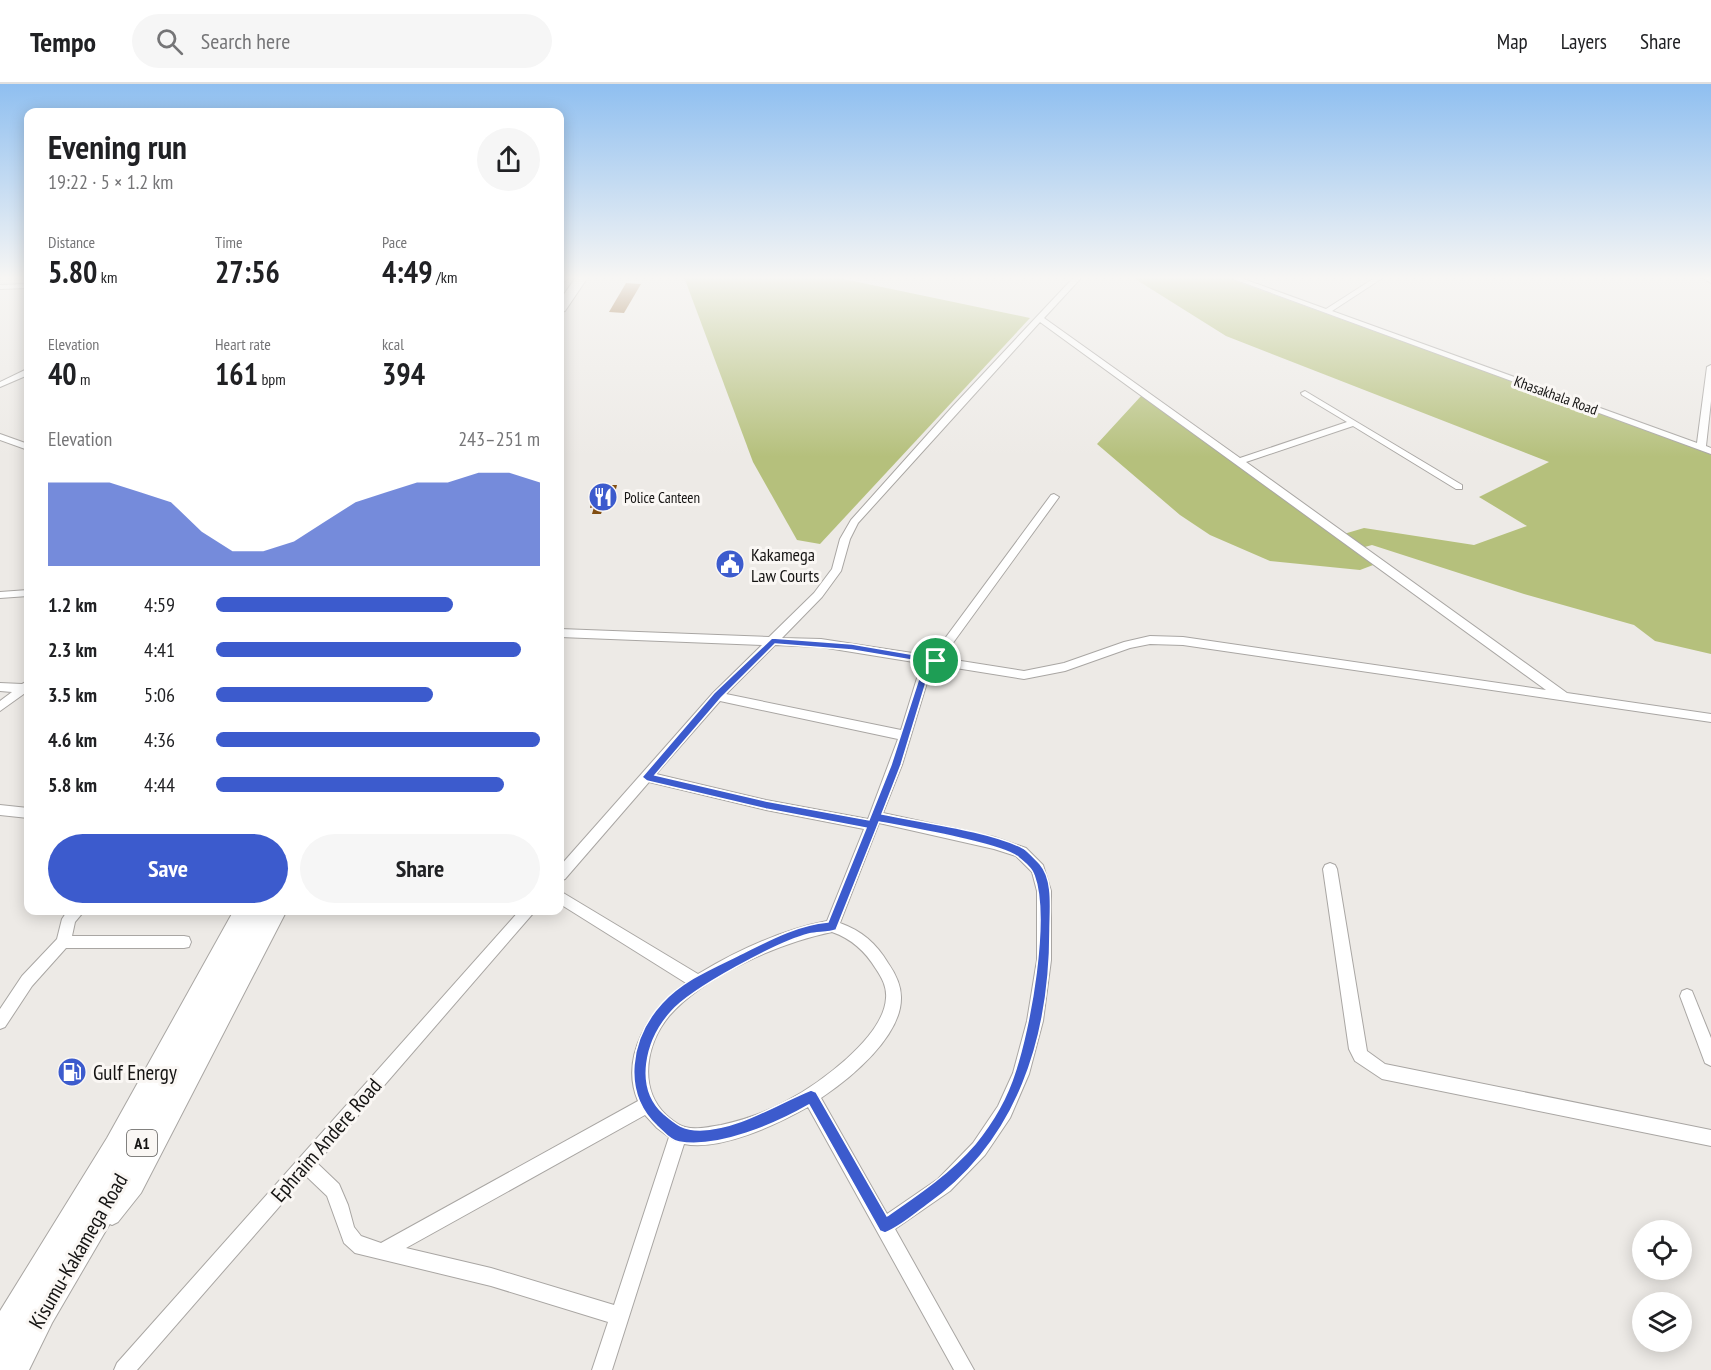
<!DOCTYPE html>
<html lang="en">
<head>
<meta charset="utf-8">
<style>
	:root { --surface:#fff; --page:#f6f6f6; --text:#202124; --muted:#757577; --line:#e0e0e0; --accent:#3c5bcd }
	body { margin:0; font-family:"PT Sans Narrow",sans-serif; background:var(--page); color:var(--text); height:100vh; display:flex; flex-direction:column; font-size:22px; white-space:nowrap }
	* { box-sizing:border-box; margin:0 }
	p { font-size:20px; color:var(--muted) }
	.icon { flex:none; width:33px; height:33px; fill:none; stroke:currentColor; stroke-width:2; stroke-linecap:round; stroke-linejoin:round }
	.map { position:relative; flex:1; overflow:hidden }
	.panel { position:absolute; left:24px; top:24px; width:540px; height:807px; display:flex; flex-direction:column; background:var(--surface); border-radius:12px; box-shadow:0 3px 15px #0003 }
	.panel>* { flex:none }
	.fabs { position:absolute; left:1632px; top:1136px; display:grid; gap:12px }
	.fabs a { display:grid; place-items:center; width:60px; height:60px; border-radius:50%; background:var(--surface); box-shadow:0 3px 15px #0003; font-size:30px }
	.pin { position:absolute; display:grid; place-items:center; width:51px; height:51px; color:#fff; margin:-26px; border:3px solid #fff; border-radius:50%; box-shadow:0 2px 6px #0007 }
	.round { display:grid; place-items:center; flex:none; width:63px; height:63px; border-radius:32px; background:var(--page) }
	.head { display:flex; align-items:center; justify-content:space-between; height:102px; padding:0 24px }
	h1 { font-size:33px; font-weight:700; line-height:45px }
	.figures { display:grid; grid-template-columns:repeat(3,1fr); gap:9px; height:102px; padding:6px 24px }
	.figures div { display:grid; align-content:center }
	.figures b { font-size:30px; font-weight:700 }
	.figures small { font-size:16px; font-weight:400 }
	.figures p { font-size:16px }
	.chart { height:168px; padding:12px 24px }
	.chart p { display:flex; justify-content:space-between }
	.chart svg { width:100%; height:108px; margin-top:6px; fill:var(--accent); opacity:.7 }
	.action { display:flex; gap:12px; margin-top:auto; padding:12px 24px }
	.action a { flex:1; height:69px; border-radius:36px; background:var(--accent); color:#fff; font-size:24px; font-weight:700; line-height:69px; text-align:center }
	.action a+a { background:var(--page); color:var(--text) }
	ul { padding:0 24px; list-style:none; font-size:20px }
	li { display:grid; grid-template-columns:96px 72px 1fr; align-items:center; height:45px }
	li i { height:15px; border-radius:8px; background:var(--accent) }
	header { display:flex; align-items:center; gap:36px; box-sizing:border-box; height:84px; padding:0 30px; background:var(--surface); border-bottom:2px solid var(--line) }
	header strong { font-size:28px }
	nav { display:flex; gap:33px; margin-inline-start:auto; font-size:21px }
	.search { width:420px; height:54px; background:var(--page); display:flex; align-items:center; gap:15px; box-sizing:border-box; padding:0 21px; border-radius:33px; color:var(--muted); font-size:22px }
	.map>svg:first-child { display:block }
	.green { fill:#b5c07c }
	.building { fill:#814d10 }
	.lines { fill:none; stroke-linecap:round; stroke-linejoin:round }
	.street-casing { stroke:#a9a6a3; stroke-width:2 }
	.highway-casing { stroke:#a9a6a3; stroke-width:2 }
	.street { fill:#fff; fill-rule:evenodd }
	.highway { fill:#fff; fill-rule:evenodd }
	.route { fill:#3c5bcd; stroke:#fff; stroke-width:1.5; fill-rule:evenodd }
	.labels { text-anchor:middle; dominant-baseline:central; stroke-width:6; stroke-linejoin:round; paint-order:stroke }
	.far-street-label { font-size:15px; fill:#151413; stroke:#faf7f4 }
	.far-poi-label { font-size:15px; fill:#151413; stroke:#faf7f4; text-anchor:start }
	.shield { fill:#faf7f4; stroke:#5a5856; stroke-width:1.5 }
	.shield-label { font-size:16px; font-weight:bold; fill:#151413 }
	.poi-label { font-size:18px; fill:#151413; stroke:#faf7f4; text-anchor:start }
	.near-poi-label { font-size:21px; fill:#151413; stroke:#faf7f4; text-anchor:start }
	.near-street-label { font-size:21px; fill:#151413; stroke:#faf7f4 }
</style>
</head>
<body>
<header>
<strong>Tempo</strong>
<div class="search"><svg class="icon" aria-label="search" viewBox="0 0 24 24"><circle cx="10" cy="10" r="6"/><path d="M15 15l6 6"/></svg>Search here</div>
<nav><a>Map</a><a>Layers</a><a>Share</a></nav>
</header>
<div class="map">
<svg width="1711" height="1286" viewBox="0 0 1711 1286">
	<rect width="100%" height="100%" fill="#edeae6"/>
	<g class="green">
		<polygon points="684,193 834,193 1030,234 820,460 797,456 753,378"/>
		<polygon points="1132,193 1225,193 1711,369 1711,570 1655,557 1634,541 1524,510 1372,461 1361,464 1381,478 1360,486 1270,477 1210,451 1180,431 1097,360 1142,311 1337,452 1364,444 1474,461 1527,442 1479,413 1549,378 1226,252"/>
	</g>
	<g class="building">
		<polygon points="626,199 641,200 624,229 609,228"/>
		<polygon points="600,401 617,401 612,421 604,421 601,430 592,430 594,423 590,424 594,405 599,405"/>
	</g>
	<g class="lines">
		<g class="street-casing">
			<g id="street">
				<polygon points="562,193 569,193 560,202 560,196"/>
				<path d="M1074 193H1082L1044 234 1240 374 1347 338 1302 311 1301 309 1305 307 1462 401V405H1456L1353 342 1246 378 1567 609 1711 630V638L1183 561 1150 560 1130 564 1065 587 1024 595 937 581 929 592 902 681 883 729 994 753 1026 764 1043 781 1051 807V876L1043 937 1029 990 1010 1034 985 1071 950 1107 895 1145 974 1286H954L808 1023C776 1041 721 1067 684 1060L612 1286H592L608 1238 491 1202 355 1169 344 1159 327 1112 306 1092 137 1286H114L117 1279 520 826H536L317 1079 339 1100 348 1121 354 1143 361 1152 381 1159 638 1017C619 973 650 924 686 899L560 820V807L698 890C738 866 781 846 827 837L864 745 766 726 649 698 565 795 560 797V782L713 609 762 561 560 553V545L769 553 814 509 832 485 840 455 851 436 953 322ZM1040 238 1546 606 1183 553 1150 552 1124 558 1064 579 1024 587 942 574 1059 413 1054 410 1051 411 932 572 821 555 782 554 822 513 841 487 850 455 858 439ZM775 561 821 563 926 580 918 591 901 646 726 610ZM720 617 898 655 868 735 766 716 656 690ZM879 739 994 765 1016 772 1032 788 1037 807V876L1027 937 1013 989 998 1022 973 1059 938 1095 887 1130 821 1014C851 994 902 952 901 913 901 901 895 889 888 879 876 859 862 847 840 839ZM832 848C852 855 865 867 876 885 882 894 887 903 886 914 884 954 817 1001 785 1018 765 1029 743 1036 721 1041 709 1043 696 1046 685 1043 677 1041 672 1036 666 1031 638 1004 646 960 669 932 705 891 779 859 832 848ZM645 1031 657 1044 669 1053 614 1221 491 1184 406 1164Z"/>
				<polygon points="1228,193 1238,193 1326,225 1376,193 1384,193 1332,227 1697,359 1707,283 1711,281 1711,317 1706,362 1711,364 1711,370"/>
				<polygon points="1701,193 1710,193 1711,199"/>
				<polygon points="28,200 28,204 0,205 0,201"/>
				<polygon points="25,286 28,286 28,291 0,303 0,298"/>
				<polygon points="0,350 28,360 28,366 0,356"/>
				<polygon points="28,506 28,512 0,514 0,508"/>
				<polygon points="28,597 28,607 0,627 0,617 12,608 0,607 0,599 22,600"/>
				<polygon points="0,721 28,724 28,734 0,731"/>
				<polygon points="1330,779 1335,781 1337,785 1367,967 1385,980 1711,1046 1711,1062 1382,995 1355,977 1349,965 1323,785 1325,781"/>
				<polygon points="68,826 85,826 75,838 72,852 184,852 189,853 191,858 189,863 184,864 66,864 32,902 5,943 0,945 0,925 22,892 57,855 62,835"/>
				<polygon points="272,826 287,826 141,1109 118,1138 112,1141 106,1138 103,1132 106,1126 129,1097"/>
				<polygon points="1687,905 1692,907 1711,954 1711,982 1705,979 1680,912 1682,907"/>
			</g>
		</g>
		<g class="highway-casing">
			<g id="highway">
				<polygon points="576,193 588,193 565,227 560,228 560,216"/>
				<polygon points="234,826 276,826 147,1076 52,1239 29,1286 0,1286 0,1227 107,1054"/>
			</g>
		</g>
		<use href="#street" class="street"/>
		<use href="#highway" class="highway"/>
	</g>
	<linearGradient id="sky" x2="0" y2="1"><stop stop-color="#8fbff0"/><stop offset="0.52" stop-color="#f7f6f4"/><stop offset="1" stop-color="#f7f6f4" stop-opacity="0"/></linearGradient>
	<rect width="1711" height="373" fill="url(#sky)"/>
	<path class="route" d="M772 554 852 560 939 575V579L928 592 901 681 882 730C920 738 990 747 1023 764 1029 768 1035 775 1040 780 1054 796 1050 826 1050 846 1050 954 1018 1057 927 1121 914 1131 900 1143 885 1149L880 1147 809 1021C776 1040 718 1065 679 1058 670 1057 663 1047 657 1042 621 1008 630 954 662 919 684 895 715 883 743 869 771 855 797 841 828 838L866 744 766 725 647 697 642 693 714 609ZM775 560 852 566 929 579 920 591 891 681 869 736 766 717 655 691 721 614ZM879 738C904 743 1005 760 1019 774 1025 779 1032 784 1034 791 1050 834 1030 944 1015 988 1007 1014 992 1039 975 1060 950 1089 919 1110 887 1132L816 1008 811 1006C776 1020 740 1045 700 1046 683 1046 677 1041 664 1030 634 1003 646 956 671 928 692 904 778 858 809 850 818 848 828 849 836 846Z"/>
	<defs>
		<g id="restaurant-disc" transform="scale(1.5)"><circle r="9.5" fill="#3c5bcd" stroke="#faf7f4"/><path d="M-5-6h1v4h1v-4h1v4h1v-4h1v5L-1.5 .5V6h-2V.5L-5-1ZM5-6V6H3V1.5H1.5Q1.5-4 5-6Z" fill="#fff"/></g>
		<g id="civic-disc" transform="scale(1.5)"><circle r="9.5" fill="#3c5bcd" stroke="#faf7f4"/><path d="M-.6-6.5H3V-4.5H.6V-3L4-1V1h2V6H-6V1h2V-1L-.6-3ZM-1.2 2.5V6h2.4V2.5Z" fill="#fff"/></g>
		<g id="fuel-disc" transform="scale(1.5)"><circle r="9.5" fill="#3c5bcd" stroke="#faf7f4"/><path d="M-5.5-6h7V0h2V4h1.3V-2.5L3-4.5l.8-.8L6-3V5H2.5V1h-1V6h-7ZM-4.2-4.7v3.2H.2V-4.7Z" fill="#fff"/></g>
	</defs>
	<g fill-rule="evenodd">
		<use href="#restaurant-disc" x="603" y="413"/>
		<use href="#civic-disc" x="730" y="480"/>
		<use href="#fuel-disc" x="72" y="988"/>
	</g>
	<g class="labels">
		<g class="far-street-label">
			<text transform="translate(1556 311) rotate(20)">Khasakhala Road</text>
		</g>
		<g class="far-poi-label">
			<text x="624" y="413">Police Canteen</text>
		</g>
		<rect class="shield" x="127" y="1046" width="30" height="26" rx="4.5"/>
		<g class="shield-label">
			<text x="142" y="1059">A1</text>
		</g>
		<g class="poi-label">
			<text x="751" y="470">Kakamega<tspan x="751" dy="21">Law Courts</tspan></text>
		</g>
		<g class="near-poi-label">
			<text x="93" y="988">Gulf Energy</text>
		</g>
		<g class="near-street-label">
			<text transform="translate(326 1056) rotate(-49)">Ephraim Andere Road</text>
			<text transform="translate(78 1167) rotate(-60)">Kisumu-Kakamega Road</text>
		</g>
	</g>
</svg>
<div class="fabs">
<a><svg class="icon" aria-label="locate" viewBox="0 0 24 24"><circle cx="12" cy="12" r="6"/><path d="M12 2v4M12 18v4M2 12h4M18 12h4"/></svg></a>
<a><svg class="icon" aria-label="layers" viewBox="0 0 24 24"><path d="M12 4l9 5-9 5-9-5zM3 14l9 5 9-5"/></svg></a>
</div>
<div class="pin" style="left:936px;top:577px;background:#1e9e55"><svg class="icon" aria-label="arrive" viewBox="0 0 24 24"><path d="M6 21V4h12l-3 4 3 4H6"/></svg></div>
<section class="panel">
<div class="head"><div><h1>Evening run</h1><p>19:22 · 5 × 1.2 km</p></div><a class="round"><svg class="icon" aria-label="share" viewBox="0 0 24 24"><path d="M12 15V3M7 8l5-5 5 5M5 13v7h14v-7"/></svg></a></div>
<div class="figures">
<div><p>Distance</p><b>5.80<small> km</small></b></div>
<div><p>Time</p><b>27:56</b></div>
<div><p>Pace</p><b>4:49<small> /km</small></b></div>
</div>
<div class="figures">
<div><p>Elevation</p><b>40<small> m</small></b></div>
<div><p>Heart rate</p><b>161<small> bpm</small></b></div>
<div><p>kcal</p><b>394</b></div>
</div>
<div class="chart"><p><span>Elevation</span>243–251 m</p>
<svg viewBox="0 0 160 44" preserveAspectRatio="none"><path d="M0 44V10L10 10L20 10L30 14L40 18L50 30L60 38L70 38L80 34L90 26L100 18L110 14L120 10L130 10L140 6L150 6L160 10V44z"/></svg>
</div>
<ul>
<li><b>1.2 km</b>4:59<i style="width:73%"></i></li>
<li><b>2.3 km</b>4:41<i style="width:94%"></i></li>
<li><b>3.5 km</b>5:06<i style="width:67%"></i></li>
<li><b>4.6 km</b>4:36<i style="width:100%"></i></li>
<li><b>5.8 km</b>4:44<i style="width:89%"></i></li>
</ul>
<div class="action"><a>Save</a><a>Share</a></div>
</section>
</div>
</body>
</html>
